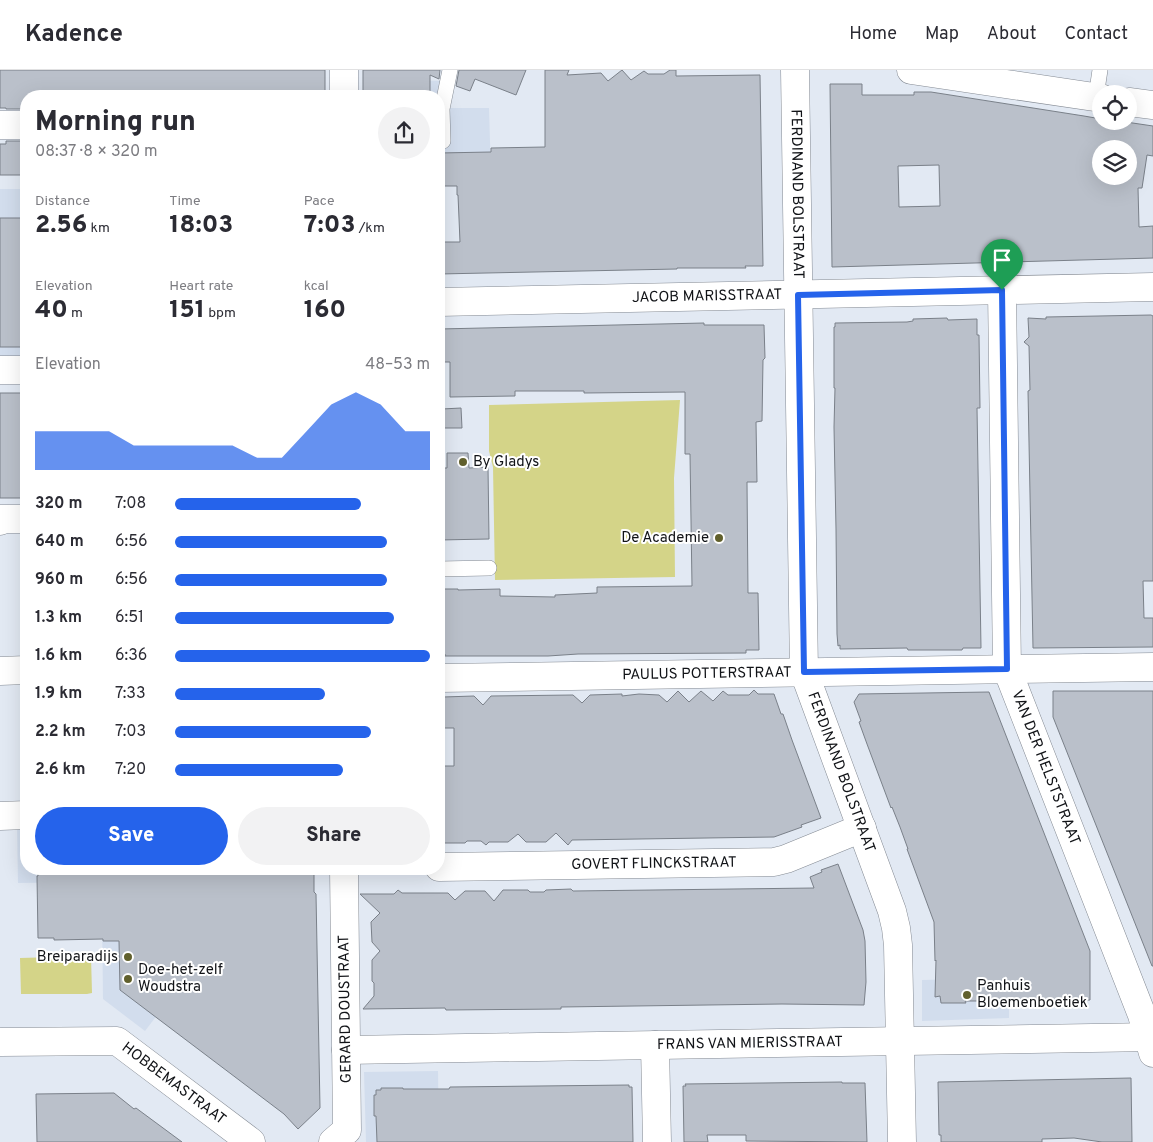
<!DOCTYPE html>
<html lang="en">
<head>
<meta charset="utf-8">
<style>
	:root { --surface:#fff; --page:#f2f2f3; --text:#2b2b33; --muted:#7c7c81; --line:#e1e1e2; --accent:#2563eb }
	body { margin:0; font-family:Overpass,sans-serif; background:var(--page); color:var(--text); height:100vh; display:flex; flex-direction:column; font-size:19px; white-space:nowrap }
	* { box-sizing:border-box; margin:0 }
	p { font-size:16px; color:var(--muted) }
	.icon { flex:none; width:28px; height:28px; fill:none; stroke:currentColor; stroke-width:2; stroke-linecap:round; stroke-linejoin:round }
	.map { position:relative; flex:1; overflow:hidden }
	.details { position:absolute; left:20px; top:20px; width:425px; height:785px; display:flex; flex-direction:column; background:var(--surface); border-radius:20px; box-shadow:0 5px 20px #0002 }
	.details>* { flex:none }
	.controls { position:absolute; left:1092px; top:15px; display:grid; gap:10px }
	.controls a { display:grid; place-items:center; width:45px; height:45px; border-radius:50%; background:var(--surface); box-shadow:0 5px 20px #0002; font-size:25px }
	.pin { position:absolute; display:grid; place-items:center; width:42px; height:42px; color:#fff; margin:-51px -21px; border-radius:50% 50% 50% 0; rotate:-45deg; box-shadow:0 0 5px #0007 }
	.pin .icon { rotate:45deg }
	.round { display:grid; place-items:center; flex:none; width:52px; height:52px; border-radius:26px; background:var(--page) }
	.overview { display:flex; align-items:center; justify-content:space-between; height:85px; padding:0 15px }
	h1 { font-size:28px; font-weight:800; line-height:38px }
	.figures { display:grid; grid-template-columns:repeat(3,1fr); gap:8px; height:85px; padding:5px 15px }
	.figures div { display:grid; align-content:center }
	.figures b { font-size:25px; font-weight:800 }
	.figures small { font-size:14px; font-weight:400 }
	.figures p { font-size:14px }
	.chart { height:140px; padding:10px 15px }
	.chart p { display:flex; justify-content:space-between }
	.chart svg { width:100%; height:90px; margin-top:5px; fill:var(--accent); opacity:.7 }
	.action { display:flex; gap:10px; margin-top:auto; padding:10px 15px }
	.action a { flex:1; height:58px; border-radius:30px; background:var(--accent); color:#fff; font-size:20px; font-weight:800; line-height:58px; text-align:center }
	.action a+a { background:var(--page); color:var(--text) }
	ul { padding:0 15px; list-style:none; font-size:16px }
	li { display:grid; grid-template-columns:80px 60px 1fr; align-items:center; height:38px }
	li i { height:12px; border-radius:6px; background:var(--accent) }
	header { display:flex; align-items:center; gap:30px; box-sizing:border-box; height:70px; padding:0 25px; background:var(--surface); border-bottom:1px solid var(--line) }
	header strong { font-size:24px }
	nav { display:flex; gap:28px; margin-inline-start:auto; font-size:18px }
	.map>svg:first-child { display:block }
	.built { fill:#d2dded }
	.green { fill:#d4d488 }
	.building { fill:#bac0ca; stroke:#7a8089; fill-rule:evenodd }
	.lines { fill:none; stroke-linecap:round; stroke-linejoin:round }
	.service-casing { stroke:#848a93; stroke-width:16 }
	.minor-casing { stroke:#848a93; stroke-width:29 }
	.tertiary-casing { stroke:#848a93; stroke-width:29 }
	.service { stroke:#fff; stroke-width:15 }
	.minor { stroke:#fff; stroke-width:28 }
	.tertiary { stroke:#fff; stroke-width:28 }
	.route-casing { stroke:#fff; stroke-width:10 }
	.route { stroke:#2563eb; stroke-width:6 }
	.poi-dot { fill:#61602d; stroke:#fff; stroke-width:2 }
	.labels { text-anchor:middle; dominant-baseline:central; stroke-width:4; stroke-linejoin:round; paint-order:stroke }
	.street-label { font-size:15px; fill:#111317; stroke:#fff }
	.poi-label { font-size:15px; fill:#111317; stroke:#fff; text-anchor:start }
</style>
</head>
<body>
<header>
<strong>Kadence</strong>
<nav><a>Home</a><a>Map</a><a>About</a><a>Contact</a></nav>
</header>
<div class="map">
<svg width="1153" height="1072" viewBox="0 0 1153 1072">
	<rect width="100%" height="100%" fill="#e2e9f3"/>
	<g class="built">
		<polygon points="412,10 443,11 450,17 450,38 489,38 491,105 439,106 439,26 412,26"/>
		<rect x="0" y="119" width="26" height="173"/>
		<polygon points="17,756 26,756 26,799 102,799 102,812 18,813"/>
		<polygon points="102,844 202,886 145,961 103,929"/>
		<polygon points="1009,908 1009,948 922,951 922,910"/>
		<polygon points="438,1001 439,1070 437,1072 366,1072 364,1002"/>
	</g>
	<g class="green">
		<polygon points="680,330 674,408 675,507 495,510 493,397 489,381 489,335"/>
		<polygon points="91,886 92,923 87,924 21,924 20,888"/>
	</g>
	<g class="building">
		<polygon points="0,0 325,0 325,26 26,26 26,39 6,39 6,38 0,38"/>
		<polygon points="363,0 440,0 439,9 430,5 430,26 363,26"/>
		<polygon points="459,0 526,0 516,25 475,9 470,21 456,16"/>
		<polygon points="545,0 569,0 567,5 601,3 608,11 622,0 631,10 644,1 648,4 664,4 670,0 676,0 676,6 760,5 763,196 745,196 746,198 677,198 677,199 439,204 439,172 460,172 458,125 457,125 457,116 439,116 439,83 491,82 491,78 545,77"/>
		<path d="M830 14H862V25H914V22H931L1084 46 1101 49V51H1119L1153 56V86L1147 85 1142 118H1138L1139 157 1153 156V188L832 197ZM1101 79H1129V106H1101ZM939 95 940 136 899 137 898 96Z"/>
		<polygon points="6,71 26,71 26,105 0,105 0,74 6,74"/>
		<rect x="0" y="148" width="26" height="129"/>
		<polygon points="1151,245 1153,246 1153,511 1143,511 1144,548 1153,548 1153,577 1033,578 1028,321 1030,320 1029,276 1024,272 1029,267 1028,248 1046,249 1046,247"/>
		<polygon points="947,248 948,250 977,249 977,265 979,265 980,338 977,338 981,578 963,578 962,580 908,580 907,578 840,579 840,575 838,576 837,564 836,459 834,357 835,318 834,318 834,257 835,257 835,253 907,252 913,251 913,249"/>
		<polygon points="704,253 704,255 764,255 765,288 763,290 762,351 756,352 757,412 747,412 748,523 758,523 759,580 746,580 746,583 578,584 548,586 445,586 445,584 442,584 441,519 458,519 458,520 500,519 500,526 555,527 555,525 597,523 597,517 692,516 690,384 685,384 685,322 584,323 584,321 515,321 515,326 450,327 450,292 439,292 439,259"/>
		<polygon points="0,323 26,323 26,354 21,354 22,397 26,397 26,428 0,428"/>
		<polygon points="461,338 462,358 442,358 442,339"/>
		<polygon points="447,383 468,383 469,398 488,397 489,469 439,470 439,398 447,398"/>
		<polygon points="754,620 758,624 774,624 781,644 783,644 792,670 821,748 801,755 802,757 774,767 572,770 568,775 556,763 546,772 526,772 518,764 508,772 489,772 486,775 481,771 467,771 465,773 444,773 439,767 439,717 441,717 441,696 454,696 454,658 439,658 439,628 443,628 443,627 474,626 483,635 491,626 573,625 582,633 590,625 622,624 622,626 639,624 659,625 667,632 678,621 689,632 701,621 713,631 723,621 728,625 749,625"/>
		<polygon points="1053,621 1153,621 1153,896 1152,896 1053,647"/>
		<polygon points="989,622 1090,881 1090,930 1013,932 1013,931 965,931 966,933 941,933 940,926 935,927 936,890 935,891 934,852 907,779 908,779 900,757 892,737 891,738 867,674 859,652 861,651 854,632 859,624"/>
		<polygon points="838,794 863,860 865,871 866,912 864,935 782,934 561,937 561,939 446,940 445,938 363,939 374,926 374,913 372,911 372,890 380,881 372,872 371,852 380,843 360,824 394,824 398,820 402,823 448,823 455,830 465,821 485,821 494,831 503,820 528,820 530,822 544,822 546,820 571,819 573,821 814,818 810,807 822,802 821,800"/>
		<polygon points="38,799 314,799 314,822 316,824 320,1038 298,1059 284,1044 120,920 119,871 103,871 103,869 54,870 54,868 38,868 37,806 38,806"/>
		<polygon points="1131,1008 1132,1072 1102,1072 1074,1068 1042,1069 1042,1072 941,1072 941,1065 939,1065 938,1012"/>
		<polygon points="842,1012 842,1013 865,1013 867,1072 746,1071 746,1065 707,1065 708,1072 684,1072 683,1016 686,1016 685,1014"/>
		<polygon points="629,1015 629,1017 632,1017 633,1072 377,1072 376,1046 374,1046 374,1025 376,1025 376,1020 381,1020 381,1018 403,1018 403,1019 449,1019 450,1017"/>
		<polygon points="114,1023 134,1039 136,1038 182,1072 37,1072 36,1024"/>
	</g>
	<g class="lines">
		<g class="service-casing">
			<g id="service">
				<polyline points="1096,27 1100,0"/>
				<polyline points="443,71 442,39 450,0"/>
				<polyline points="439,499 489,498"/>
			</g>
		</g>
		<g class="minor-casing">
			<g id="minor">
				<polyline points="911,0 1101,28"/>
				<polyline points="344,26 344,0"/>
				<polyline points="1129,32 1153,35"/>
				<polyline points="0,55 26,55"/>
				<path id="s1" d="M1002 220 1007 599 1142 945 1153 983"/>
				<path id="s2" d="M439 232 1153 217"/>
				<polyline points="0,300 26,300"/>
				<polyline points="0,451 1,449 26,449"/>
				<polyline points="0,601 26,600"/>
				<path id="s3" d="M439 608 1153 597"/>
				<polyline points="0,746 26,745"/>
				<path id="s4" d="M439 797 774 792 786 789 862 758"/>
				<path id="s5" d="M0 972 117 971 251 1072"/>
				<polyline points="655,975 657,1072"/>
				<path id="s6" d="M346 980 1153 967"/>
				<polyline points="333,1072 347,1060 344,799"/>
			</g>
		</g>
		<g class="tertiary-casing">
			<g id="tertiary">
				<path id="s7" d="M795 0 804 602 892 841 896 858 898 875 902 1072"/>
			</g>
		</g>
		<use href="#service" class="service"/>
		<use href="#minor" class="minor"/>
		<use href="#tertiary" class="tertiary"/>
	</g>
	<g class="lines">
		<g class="route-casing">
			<polygon id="route" points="1002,220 1007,599 804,602 798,225"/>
		</g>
		<use href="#route" class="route"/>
	</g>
	<g class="poi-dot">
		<circle cx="463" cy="392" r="5"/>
		<circle cx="719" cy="468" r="5"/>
		<circle cx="128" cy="887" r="5"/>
		<circle cx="128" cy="909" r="5"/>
		<circle cx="967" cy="925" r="5"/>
	</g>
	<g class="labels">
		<g class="street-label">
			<text stroke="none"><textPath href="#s7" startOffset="124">FERDINAND BOLSTRAAT</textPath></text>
			<text stroke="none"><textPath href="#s2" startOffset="268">JACOB MARISSTRAAT</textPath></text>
			<text stroke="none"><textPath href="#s3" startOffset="268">PAULUS POTTERSTRAAT</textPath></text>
			<text stroke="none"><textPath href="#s1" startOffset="485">VAN DER HELSTSTRAAT</textPath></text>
			<text stroke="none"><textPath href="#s7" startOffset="709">FERDINAND BOLSTRAAT</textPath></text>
			<text stroke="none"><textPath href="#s4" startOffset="215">GOVERT FLINCKSTRAAT</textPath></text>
			<text transform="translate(346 939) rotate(-91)">GERARD DOUSTRAAT</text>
			<text stroke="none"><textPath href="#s6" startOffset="404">FRANS VAN MIERISSTRAAT</textPath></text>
			<text stroke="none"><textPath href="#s5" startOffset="188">HOBBEMASTRAAT</textPath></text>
		</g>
		<g class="poi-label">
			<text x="473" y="392">By Gladys</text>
			<text x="709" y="468" text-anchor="end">De Academie</text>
			<text x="118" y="887" text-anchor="end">Breiparadijs</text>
			<text x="138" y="900">Doe-het-zelf<tspan x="138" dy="17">Woudstra</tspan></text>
			<text x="977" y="916">Panhuis<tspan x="977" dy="17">Bloemenboetiek</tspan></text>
		</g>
	</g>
</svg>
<div class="controls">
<a><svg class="icon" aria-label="locate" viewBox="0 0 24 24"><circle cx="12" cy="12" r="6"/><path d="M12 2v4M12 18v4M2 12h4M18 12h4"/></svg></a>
<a><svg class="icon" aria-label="layers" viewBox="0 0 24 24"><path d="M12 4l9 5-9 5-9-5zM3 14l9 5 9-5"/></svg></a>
</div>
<div class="pin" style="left:1002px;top:220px;background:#1e9e55"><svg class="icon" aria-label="arrive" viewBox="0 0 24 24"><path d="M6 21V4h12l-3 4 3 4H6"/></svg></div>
<section class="details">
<div class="overview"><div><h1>Morning run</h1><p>08:37 · 8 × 320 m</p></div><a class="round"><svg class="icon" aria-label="share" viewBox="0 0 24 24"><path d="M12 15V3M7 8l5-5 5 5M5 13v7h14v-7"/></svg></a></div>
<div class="figures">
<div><p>Distance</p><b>2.56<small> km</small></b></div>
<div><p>Time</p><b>18:03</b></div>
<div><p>Pace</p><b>7:03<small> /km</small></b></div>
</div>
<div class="figures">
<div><p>Elevation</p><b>40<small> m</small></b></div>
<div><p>Heart rate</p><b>151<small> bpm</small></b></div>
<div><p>kcal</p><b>160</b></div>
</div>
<div class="chart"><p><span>Elevation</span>48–53 m</p>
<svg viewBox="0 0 160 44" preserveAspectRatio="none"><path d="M0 44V25L10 25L20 25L30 25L40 32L50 32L60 32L70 32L80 32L90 38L100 38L110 25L120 12L130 6L140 12L150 25L160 25V44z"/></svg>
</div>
<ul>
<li><b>320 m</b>7:08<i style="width:73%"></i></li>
<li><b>640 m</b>6:56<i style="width:83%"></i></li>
<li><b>960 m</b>6:56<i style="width:83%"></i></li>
<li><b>1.3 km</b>6:51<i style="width:86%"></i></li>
<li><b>1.6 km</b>6:36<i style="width:100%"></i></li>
<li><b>1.9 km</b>7:33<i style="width:59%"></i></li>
<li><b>2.2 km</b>7:03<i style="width:77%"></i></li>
<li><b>2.6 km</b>7:20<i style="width:66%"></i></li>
</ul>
<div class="action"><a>Save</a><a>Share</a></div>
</section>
</div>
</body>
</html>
